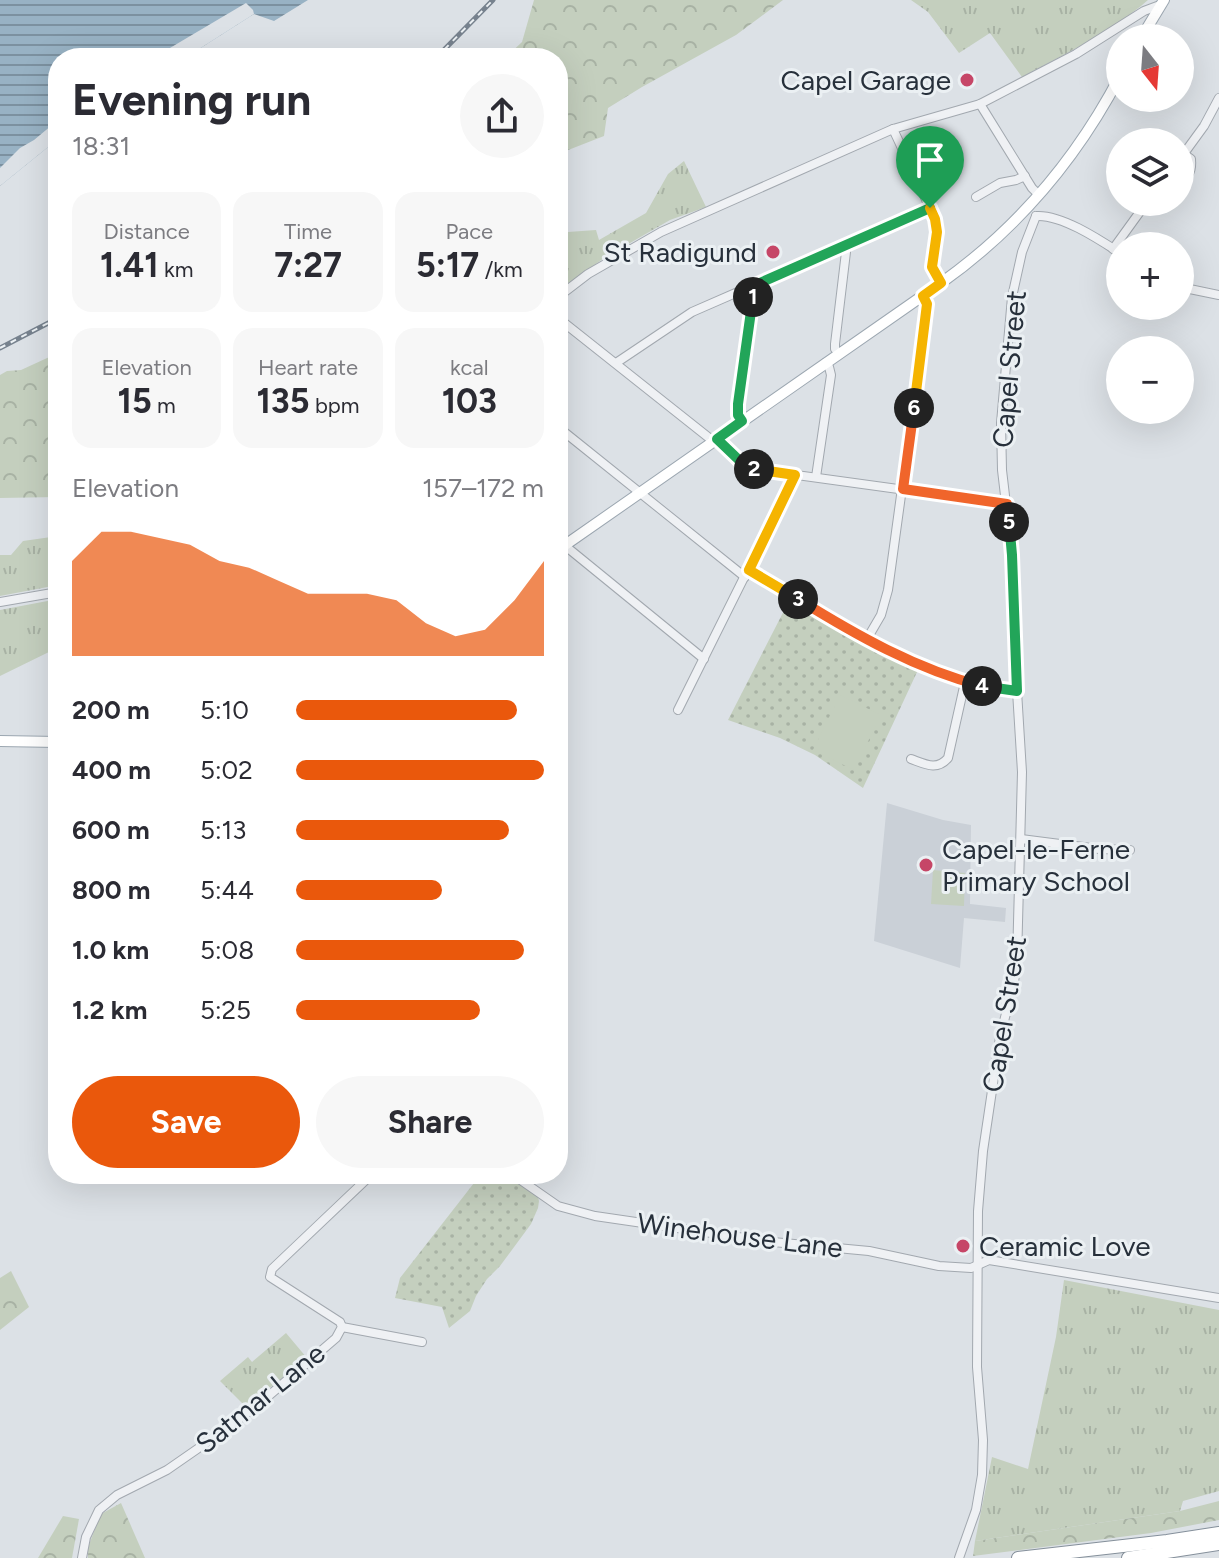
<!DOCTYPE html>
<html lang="en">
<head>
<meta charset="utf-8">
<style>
	:root { --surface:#fff; --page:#f7f7f7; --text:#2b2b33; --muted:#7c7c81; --accent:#ea580c }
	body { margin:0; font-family:Figtree,sans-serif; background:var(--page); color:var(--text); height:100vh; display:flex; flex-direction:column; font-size:30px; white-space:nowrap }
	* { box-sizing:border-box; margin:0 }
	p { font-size:26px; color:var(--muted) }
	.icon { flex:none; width:44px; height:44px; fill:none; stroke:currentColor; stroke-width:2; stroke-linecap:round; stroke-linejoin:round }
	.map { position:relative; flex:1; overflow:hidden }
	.drawer { position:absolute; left:48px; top:48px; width:520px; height:1136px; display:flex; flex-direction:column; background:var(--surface); border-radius:32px; box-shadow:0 8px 32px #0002 }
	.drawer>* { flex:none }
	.needle { width:52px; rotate:163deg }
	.buttons { position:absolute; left:1106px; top:24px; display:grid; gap:16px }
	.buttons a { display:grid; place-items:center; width:88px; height:88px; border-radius:50%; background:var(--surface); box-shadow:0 8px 32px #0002; font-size:40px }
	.pin { position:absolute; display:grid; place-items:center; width:68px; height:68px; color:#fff; margin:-82px -34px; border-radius:50% 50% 50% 0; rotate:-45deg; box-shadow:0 0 8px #0007 }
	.pin .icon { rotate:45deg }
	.km { position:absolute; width:40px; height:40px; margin:-20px; border-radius:50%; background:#222; color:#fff; font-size:22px; line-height:40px; text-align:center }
	.round { display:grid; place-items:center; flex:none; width:84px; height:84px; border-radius:42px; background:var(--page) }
	.overview { display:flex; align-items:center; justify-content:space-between; height:136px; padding:0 24px }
	h1 { font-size:44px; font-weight:700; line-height:60px }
	.figures { display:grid; grid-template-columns:repeat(3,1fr); gap:12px; height:136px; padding:8px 24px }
	.figures div { display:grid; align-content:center; border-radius:20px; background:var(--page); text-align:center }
	.figures b { font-size:34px; font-weight:700 }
	.figures small { font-size:22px; font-weight:400 }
	.figures p { font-size:22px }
	.chart { height:224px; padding:16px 24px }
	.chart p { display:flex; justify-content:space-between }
	.chart svg { width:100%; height:144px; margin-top:8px; fill:var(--accent); opacity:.7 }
	.cta { display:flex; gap:16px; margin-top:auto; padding:16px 24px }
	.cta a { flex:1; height:92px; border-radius:48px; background:var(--accent); color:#fff; font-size:32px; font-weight:700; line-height:92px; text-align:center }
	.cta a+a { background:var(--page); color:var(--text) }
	ul { padding:0 24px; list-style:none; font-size:26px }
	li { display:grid; grid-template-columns:128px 96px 1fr; align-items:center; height:60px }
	li i { height:20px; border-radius:10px; background:var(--accent) }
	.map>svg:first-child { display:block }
	.built { fill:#cad0d7 }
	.grass { fill:url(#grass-tufts) }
	.forest { fill:url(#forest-crowns) }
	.park { fill:url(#park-dots) }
	.garden { fill:#c4cfbe }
	.water { fill:url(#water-rules) }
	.pier { fill:#dce1e6 }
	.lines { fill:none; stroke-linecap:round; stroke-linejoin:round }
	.minor-casing { stroke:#a2a8af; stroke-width:10 }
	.major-casing { stroke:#9ca7b1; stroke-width:12 }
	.highway-casing { stroke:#85909b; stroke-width:14 }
	.minor { stroke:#eff1f4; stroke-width:8 }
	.major { stroke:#fff; stroke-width:10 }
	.highway { stroke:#fff; stroke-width:12 }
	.rail-casing { stroke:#77828e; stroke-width:5 }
	.rail { stroke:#ebf0f3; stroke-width:2; stroke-dasharray:6; stroke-linecap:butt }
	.split-1-casing { stroke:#fff; stroke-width:16 }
	.split-2-casing { stroke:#fff; stroke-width:16 }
	.split-3-casing { stroke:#fff; stroke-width:16 }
	.split-4-casing { stroke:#fff; stroke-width:16 }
	.split-5-casing { stroke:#fff; stroke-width:16 }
	.split-6-casing { stroke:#fff; stroke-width:16 }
	.split-7-casing { stroke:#fff; stroke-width:16 }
	.split-1 { stroke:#22a559; stroke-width:10 }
	.split-2 { stroke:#22a559; stroke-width:10 }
	.split-3 { stroke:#f5b400; stroke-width:10 }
	.split-4 { stroke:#f0652b; stroke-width:10 }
	.split-5 { stroke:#22a559; stroke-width:10 }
	.split-6 { stroke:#f0652b; stroke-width:10 }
	.split-7 { stroke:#f5b400; stroke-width:10 }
	.poi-dot { fill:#c64667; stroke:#ebf0f3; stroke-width:3 }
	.labels { text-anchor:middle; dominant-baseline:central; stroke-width:6; stroke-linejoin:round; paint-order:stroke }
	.poi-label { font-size:28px; fill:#27303b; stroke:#ebf0f3; text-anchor:end }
	.street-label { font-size:28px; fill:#27303b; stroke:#ebf0f3 }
</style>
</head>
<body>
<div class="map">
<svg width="1219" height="1558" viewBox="0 0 1219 1558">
	<defs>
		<pattern id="grass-tufts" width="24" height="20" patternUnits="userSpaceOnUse" patternTransform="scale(2)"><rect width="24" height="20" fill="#c4cfbe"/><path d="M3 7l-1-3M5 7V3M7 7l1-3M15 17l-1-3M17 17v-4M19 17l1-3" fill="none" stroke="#a8b2a4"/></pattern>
		<pattern id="forest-crowns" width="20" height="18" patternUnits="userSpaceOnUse" patternTransform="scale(2)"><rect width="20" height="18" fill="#c4cfbe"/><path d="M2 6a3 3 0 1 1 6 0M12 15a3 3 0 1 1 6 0" fill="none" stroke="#a8b2a4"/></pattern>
		<pattern id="park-dots" width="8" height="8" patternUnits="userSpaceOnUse" patternTransform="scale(2)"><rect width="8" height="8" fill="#c4cfbe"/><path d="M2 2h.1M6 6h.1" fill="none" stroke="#a8b2a4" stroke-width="1.8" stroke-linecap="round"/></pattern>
		<pattern id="water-rules" width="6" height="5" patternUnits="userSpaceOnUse" patternTransform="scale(2)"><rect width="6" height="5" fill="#98b2c4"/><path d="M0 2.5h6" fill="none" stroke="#7c91a0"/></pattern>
	</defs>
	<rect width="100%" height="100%" fill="#dce1e6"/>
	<polygon class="built" points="887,803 943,820 971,825 970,904 1006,908 1005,922 964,918 960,968 874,941"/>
	<g class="grass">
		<path d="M911 0H1148C1111 32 1065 54 1022 77L990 33 959 53 928 12Z"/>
		<polygon points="684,161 706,207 670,220 604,258 558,292 558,260 568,232 596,230 599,240 646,213 668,174"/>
		<polygon points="58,536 58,585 0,596 0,555 11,555 23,541"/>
		<polygon points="58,599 58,687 51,651 0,676 0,610"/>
		<polygon points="1064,1280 1219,1310 1219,1491 1183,1501 1180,1511 975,1541 992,1457 1028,1469 1056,1337"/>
		<polygon points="286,1333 307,1358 246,1407 220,1381 248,1357 252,1362"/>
	</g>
	<g class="forest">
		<polygon points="534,0 783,0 736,35 642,87 608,108 604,136 558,154 558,58 505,58 522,42"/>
		<polygon points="58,353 58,497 0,498 0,375 7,371 21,370"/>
		<polygon points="11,1271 29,1307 0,1330 0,1278"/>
		<polygon points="1219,1501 1219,1520 1151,1533 973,1556 975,1541 1180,1511"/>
		<polygon points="121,1503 145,1558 88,1558 88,1547 101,1514"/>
		<polygon points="63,1516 79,1519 72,1558 38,1558"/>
	</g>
	<g class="park">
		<polygon points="791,597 918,670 863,788 815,755 780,738 728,720"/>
		<polygon points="481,1174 506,1174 537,1194 539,1201 538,1208 531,1224 500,1266 487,1279 476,1296 470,1311 449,1328 442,1307 395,1298 400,1278"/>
	</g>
	<g class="garden">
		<polygon points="840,695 881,715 854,770 813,750"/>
		<polygon points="933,870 965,873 964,906 931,904"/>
	</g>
	<polygon class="water" points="0,0 308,0 274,21 254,14 185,58 58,58 58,139 0,186"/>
	<g class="pier">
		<polygon points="246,3 253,10 254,14 185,58 153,58"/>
		<polygon points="58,120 58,139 0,186 0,168 20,148 34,140"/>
	</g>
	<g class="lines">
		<g class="minor-casing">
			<g id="minor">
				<polyline points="980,104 1032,188 1039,195"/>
				<polyline points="893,129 935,219 937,236 932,267 941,283"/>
				<polyline points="1180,159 1204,126 1219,98"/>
				<path d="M1180 180C1190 176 1192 170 1191 159L1184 154"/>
				<polyline points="976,197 1000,183 1016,180 1025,176"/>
				<path d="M1036 216C1061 214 1100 240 1120 253"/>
				<polyline points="1113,249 1147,202"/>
				<polyline points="1180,287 1219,295"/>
				<polyline points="558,297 588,274 661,232 893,129 980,104 1076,54 1144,11 1160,5"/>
				<polyline points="558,318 713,441"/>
				<polyline points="840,354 835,349 835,344 846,252 844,245"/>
				<polyline points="616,363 692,312 930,208"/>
				<polyline points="742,421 738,415 738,404 753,286"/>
				<polyline points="558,427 745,577"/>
				<polyline points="717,439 744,465 760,470 1007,504"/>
				<polyline points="816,477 831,375 829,367 825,363"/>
				<polyline points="558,540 704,659"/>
				<polyline points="749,570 866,639 912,662 965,682 992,688 1017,691"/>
				<polyline points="0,602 58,592"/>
				<polyline points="867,639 881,615 888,590 927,306 923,296"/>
				<polyline points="678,710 795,475"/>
				<path d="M911 759C925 764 937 771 948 758L965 682"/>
				<polyline points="1021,839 1099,849 1130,850"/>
				<polyline points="512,1174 558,1206 595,1216 773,1242 869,1251 939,1266 971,1268 989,1260 1219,1298"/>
				<polyline points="342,1327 422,1342"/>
				<polyline points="82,1558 86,1537 99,1510 117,1495 167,1470 229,1427 265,1399 336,1338 342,1327 340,1322 270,1277 272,1269 372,1174"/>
				<polyline points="959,1558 976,1510 982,1475 983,1440 977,1367 978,1211 983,1151 1000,1037 1014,982 1017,960 1022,772 1017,691 1012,555 1002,470 1001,423 1012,297 1022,252 1036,216"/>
			</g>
		</g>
		<g class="major-casing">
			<g id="major">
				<polyline points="1141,38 1164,0"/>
				<path d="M558 550 941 283C1017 229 1077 158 1120 76"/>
				<polyline points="0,741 58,742"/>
			</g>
		</g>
		<g class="highway-casing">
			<g id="highway">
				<polyline points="1018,1558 1167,1541 1219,1533"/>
				<polyline points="1128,1558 1219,1544"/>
			</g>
		</g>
		<use href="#minor" class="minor"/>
		<use href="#major" class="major"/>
		<use href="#highway" class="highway"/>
		<g class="rail-casing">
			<g id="rail">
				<polyline points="436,58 493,0"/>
				<polyline points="0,348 58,318"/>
			</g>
		</g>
		<use href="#rail" class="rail"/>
	</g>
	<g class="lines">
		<g class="split-1-casing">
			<polyline id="split-1" points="753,297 753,286 930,208"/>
		</g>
		<g class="split-2-casing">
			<polyline id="split-2" points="753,297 738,404 738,415 742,421 717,439 741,462 754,469"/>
		</g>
		<g class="split-3-casing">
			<polyline id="split-3" points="754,469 795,475 749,570 798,599"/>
		</g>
		<g class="split-4-casing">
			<path id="split-4" d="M798 599C856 635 916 669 982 686"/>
		</g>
		<g class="split-5-casing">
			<polyline id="split-5" points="982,686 1017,691 1012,555 1009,522"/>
		</g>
		<g class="split-6-casing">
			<polyline id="split-6" points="914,408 903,489 1007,504 1009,522"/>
		</g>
		<g class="split-7-casing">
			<polyline id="split-7" points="914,408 927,304 923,296 941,283 932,267 937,232 935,219 930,208"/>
		</g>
		<use href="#split-1" class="split-1"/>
		<use href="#split-2" class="split-2"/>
		<use href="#split-3" class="split-3"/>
		<use href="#split-4" class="split-4"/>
		<use href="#split-5" class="split-5"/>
		<use href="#split-6" class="split-6"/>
		<use href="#split-7" class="split-7"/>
	</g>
	<g class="poi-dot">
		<circle cx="967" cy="80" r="8"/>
		<circle cx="773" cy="252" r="8"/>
		<circle cx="926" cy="865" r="8"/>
		<circle cx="963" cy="1246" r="8"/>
	</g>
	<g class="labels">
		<g class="poi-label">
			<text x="951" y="80">Capel Garage</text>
			<text x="757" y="252">St Radigund</text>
			<text x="942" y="849" text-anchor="start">Capel-le-Ferne<tspan x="942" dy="32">Primary School</tspan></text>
			<text x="979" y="1246" text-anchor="start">Ceramic Love</text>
		</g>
		<g class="street-label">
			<text transform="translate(1009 369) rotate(-85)">Capel Street</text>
			<text transform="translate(1004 1014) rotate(-81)">Capel Street</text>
			<text transform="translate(740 1235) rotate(7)">Winehouse Lane</text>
			<text transform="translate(260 1398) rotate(-39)">Satmar Lane</text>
		</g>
	</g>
</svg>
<div class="buttons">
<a><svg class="needle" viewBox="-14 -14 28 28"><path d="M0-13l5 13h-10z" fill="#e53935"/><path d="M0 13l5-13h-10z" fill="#7c7c81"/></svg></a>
<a><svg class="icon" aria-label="layers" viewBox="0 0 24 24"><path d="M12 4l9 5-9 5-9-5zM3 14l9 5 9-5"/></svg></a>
<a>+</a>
<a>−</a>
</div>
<div class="pin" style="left:930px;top:208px;background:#1e9e55"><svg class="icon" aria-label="arrive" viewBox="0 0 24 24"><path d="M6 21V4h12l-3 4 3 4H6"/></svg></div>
<b class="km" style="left:753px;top:297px">1</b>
<b class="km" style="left:754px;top:469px">2</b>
<b class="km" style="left:798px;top:599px">3</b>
<b class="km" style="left:982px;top:686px">4</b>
<b class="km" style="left:1009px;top:522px">5</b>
<b class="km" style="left:914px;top:408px">6</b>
<section class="drawer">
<div class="overview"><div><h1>Evening run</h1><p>18:31</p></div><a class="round"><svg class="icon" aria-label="share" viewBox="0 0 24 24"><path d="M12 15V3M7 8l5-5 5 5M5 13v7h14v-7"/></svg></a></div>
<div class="figures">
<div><p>Distance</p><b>1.41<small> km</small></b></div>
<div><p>Time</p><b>7:27</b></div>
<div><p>Pace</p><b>5:17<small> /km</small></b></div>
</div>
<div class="figures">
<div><p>Elevation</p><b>15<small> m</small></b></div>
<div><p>Heart rate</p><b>135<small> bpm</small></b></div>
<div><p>kcal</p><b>103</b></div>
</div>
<div class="chart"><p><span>Elevation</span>157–172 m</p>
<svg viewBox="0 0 160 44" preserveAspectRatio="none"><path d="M0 44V15L10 6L20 6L30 8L40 10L50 15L60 17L70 21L80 25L90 25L100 25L110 27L120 34L130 38L140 36L150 27L160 15V44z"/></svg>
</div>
<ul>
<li><b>200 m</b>5:10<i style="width:89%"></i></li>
<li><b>400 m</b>5:02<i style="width:100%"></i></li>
<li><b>600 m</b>5:13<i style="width:86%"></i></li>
<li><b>800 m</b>5:44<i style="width:59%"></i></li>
<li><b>1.0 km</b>5:08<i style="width:92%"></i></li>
<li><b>1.2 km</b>5:25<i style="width:74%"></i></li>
</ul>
<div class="cta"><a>Save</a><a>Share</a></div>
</section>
</div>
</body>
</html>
